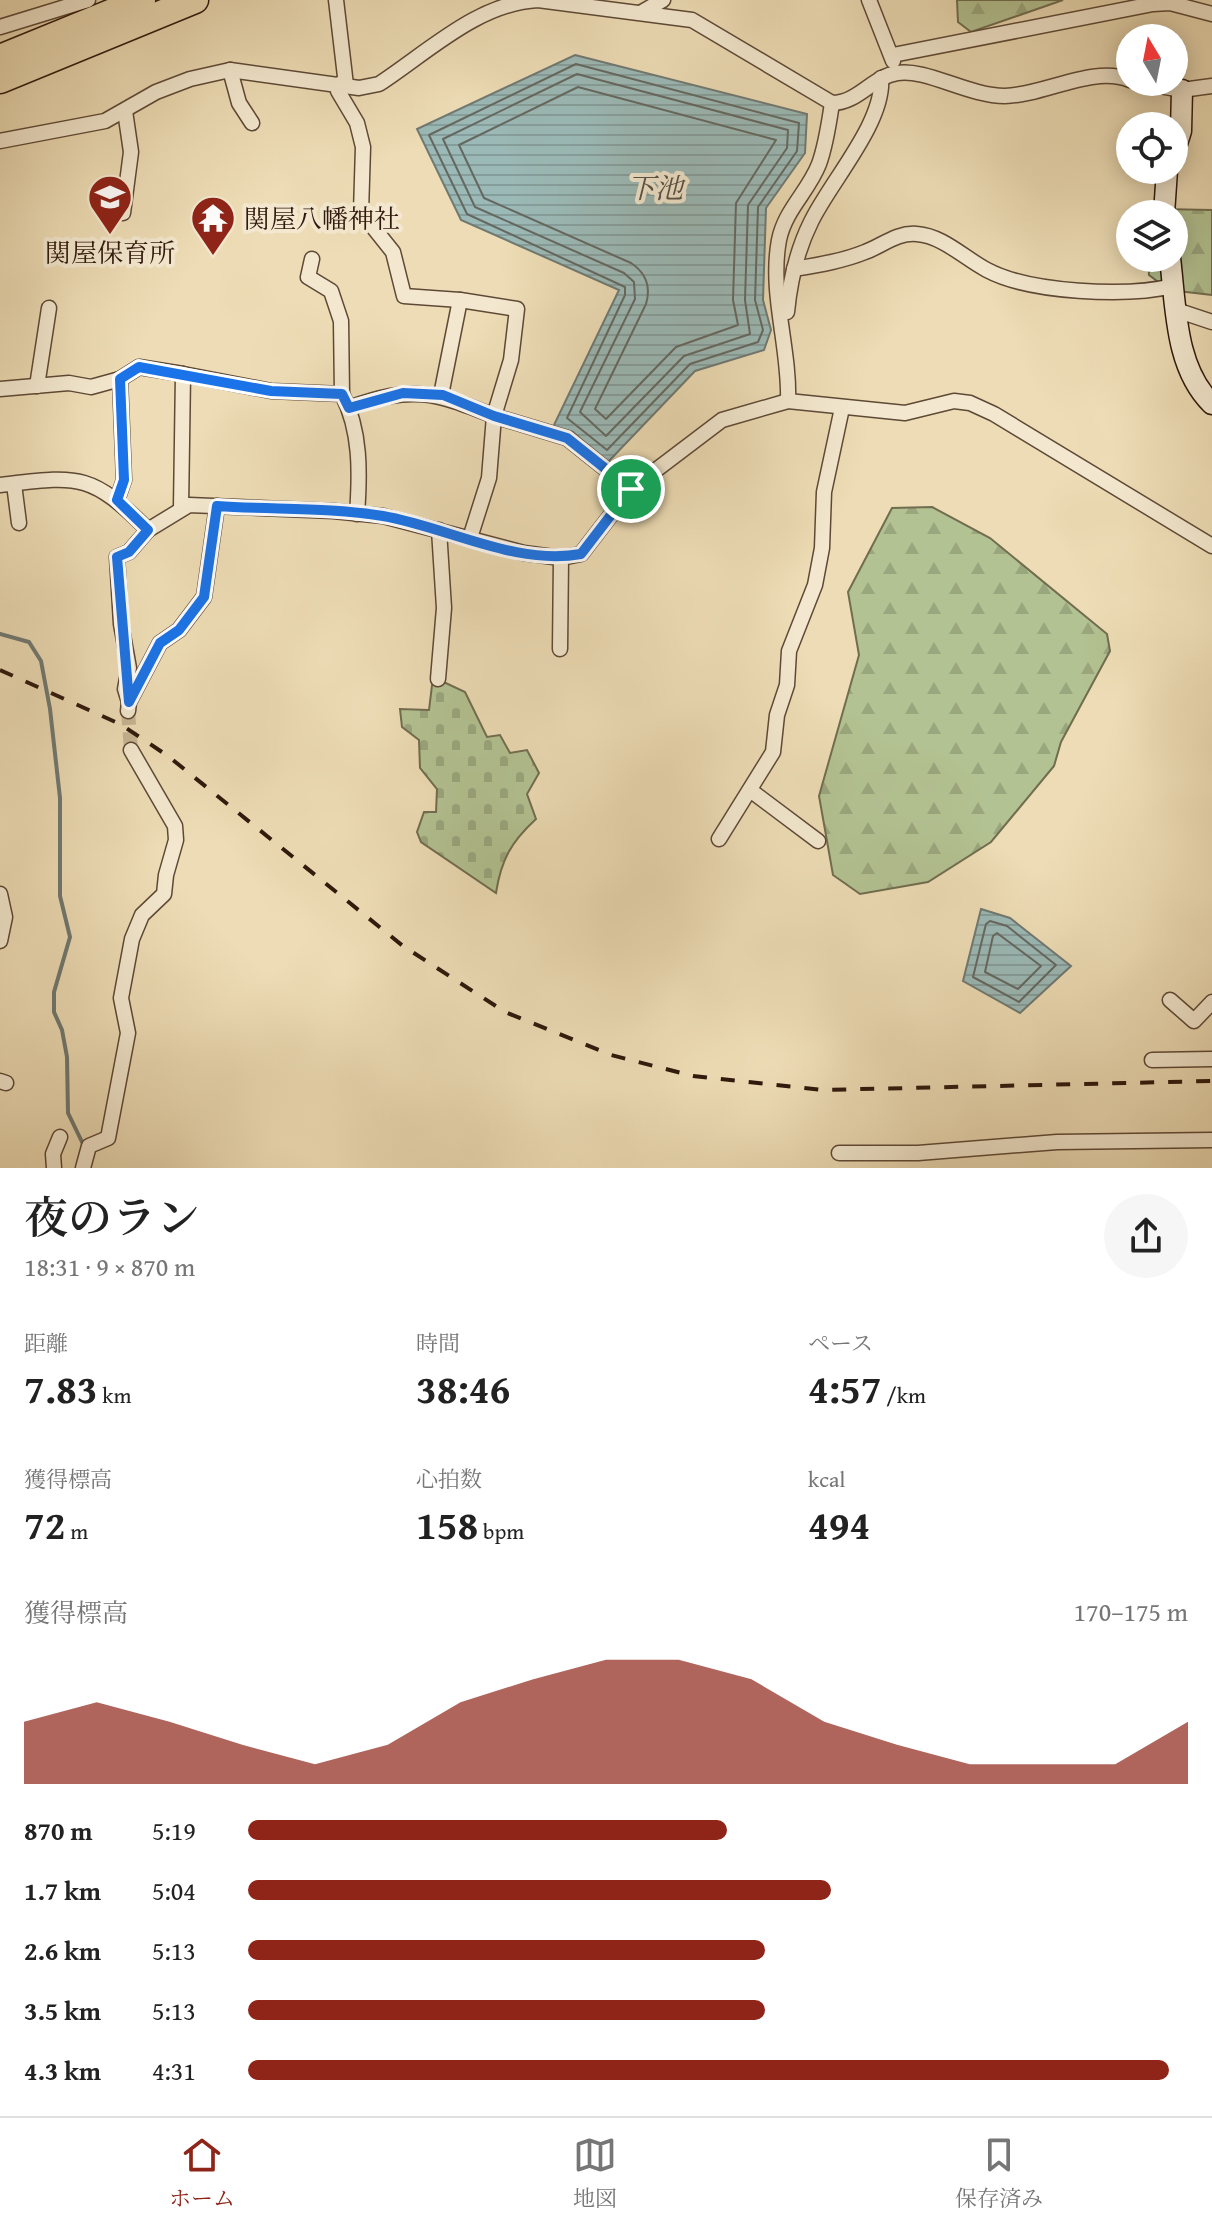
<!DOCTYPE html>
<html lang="ja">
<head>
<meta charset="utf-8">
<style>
	:root { --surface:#fff; --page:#f6f6f6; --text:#222; --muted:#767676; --line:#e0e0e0; --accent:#8f2418 }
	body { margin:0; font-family:"Gentium Book Plus","Noto Serif JP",serif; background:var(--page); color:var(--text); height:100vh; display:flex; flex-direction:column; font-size:30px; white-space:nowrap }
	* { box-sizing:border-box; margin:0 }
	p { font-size:26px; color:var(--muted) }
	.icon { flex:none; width:44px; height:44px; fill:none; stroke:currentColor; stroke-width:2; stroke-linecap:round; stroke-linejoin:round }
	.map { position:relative; height:1168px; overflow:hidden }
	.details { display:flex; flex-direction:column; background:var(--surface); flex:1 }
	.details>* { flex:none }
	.needle { width:52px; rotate:350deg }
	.controls { position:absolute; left:1116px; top:24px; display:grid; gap:16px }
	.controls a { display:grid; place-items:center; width:72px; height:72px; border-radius:50%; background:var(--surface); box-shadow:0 4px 20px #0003; font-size:40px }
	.pin { position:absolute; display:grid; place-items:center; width:68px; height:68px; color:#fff; margin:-34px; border:4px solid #fff; border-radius:50%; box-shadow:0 2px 8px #0007 }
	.round { display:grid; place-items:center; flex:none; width:84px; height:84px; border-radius:42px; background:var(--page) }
	.headline { display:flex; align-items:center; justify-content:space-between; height:136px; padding:0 24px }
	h1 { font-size:44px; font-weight:600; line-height:60px }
	.figures { display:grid; grid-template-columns:repeat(3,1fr); gap:12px; height:136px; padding:8px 24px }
	.figures div { display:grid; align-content:center }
	.figures b { font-size:40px; font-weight:600 }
	.figures small { font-size:22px; font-weight:400 }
	.figures p { font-size:22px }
	.chart { height:224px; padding:16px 24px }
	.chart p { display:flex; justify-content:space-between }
	.chart svg { width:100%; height:144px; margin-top:8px; fill:var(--accent); opacity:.7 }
	ul { padding:0 24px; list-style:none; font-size:26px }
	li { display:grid; grid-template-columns:128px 96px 1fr; align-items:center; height:60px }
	li i { height:20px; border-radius:10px; background:var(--accent) }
	.menu { display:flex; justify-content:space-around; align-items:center; height:112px; border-top:2px solid var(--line); background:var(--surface); font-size:22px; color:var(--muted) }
	.menu a { display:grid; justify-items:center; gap:4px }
	.menu .active { color:var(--accent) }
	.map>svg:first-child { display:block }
	.forest { fill:url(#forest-firs); stroke:#716d4f; stroke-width:2 }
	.cemetery { fill:url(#cemetery-stones); stroke:#716d4f; stroke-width:2 }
	.water { fill:url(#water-rules); stroke:#707972; stroke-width:2 }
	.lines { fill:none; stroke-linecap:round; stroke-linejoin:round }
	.shore { stroke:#656861; stroke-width:2 }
	.stream { stroke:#707972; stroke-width:4 }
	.street-tunnel { stroke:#c7b593; stroke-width:14; stroke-dasharray:14 7; stroke-linecap:butt }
	.street-casing { stroke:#5e4936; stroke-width:17 }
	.secondary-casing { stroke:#2f180c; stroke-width:23 }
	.highway-casing { stroke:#2f180c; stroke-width:29 }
	.street { stroke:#f3e8cf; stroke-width:14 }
	.secondary { stroke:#f3e8cf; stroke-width:20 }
	.highway { stroke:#eddcb5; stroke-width:26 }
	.rail { stroke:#2f180c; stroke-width:4; stroke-dasharray:14 14; stroke-linecap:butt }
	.route-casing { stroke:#fff; stroke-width:16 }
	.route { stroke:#1a73e8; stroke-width:10 }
	.labels { text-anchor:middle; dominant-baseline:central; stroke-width:8; stroke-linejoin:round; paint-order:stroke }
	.poi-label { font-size:26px; fill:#2f180c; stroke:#f3e8cf; text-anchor:start }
	.water-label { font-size:28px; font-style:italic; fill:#555048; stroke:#f3e8cf }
</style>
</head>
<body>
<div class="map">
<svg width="1212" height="1168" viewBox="0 0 1212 1168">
	<defs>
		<pattern id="forest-firs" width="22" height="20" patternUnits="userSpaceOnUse" patternTransform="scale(2)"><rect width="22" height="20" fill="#b3c292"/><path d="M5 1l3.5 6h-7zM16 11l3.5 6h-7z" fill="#9aa67d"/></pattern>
		<pattern id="cemetery-stones" width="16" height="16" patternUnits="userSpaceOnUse" patternTransform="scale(2)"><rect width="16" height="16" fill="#b3c292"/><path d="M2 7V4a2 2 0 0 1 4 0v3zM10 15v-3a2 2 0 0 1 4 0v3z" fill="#9aa67d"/></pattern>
		<pattern id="water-rules" width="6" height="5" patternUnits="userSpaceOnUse" patternTransform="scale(2)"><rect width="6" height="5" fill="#9bb9b6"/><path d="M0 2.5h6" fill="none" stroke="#869e9b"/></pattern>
	</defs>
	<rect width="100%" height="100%" fill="#eddcb5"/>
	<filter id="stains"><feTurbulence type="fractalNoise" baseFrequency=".0025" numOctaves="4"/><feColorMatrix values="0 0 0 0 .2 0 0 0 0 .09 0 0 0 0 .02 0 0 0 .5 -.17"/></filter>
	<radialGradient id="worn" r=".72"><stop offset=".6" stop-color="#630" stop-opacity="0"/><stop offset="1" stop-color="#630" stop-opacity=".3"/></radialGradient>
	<g class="forest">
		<polygon points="957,0 1063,0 971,32 958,22"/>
		<polygon points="1161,209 1212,210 1212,295 1169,290 1149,275 1148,258 1174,258 1174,214 1152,214"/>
		<polygon points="932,507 990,538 1107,634 1110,651 1061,742 1054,766 991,842 928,882 860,894 833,875 819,796 859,655 848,592 892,508"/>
	</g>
	<path class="cemetery" d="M433 677 465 692 487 737 500 735 510 753 527 750 539 773 527 794 536 819C511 842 501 860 496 893L421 842 417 832 424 812H436L437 789 420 768 419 740 402 727 400 709 429 710Z"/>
	<g class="water">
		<polygon points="575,55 807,114 805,153 766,208 763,300 771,330 764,350 695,371 607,463 573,432 553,427 619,290 461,220 417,129"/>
		<polygon points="981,909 1010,918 1071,966 1020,1013 963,981"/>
	</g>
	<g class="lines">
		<g class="shore">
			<polygon points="576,64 799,123 797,151 758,207 755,300 763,330 758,342 690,364 607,450 567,418 625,295 625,287 467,214 429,135"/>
			<polygon points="577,74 788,130 787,148 748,205 745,300 750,334 684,356 606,436 580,412 635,299 634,282 624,273 475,207 443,139"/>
			<path d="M578 87 776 140 736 203 733 300 738 325 676 347 606 419 595 409 646 304C651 287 646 273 631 263L484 198 459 145Z"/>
			<polygon points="990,921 1007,926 1056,965 1019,1002 973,977 986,924"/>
			<polygon points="997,933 1041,966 1018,989 985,972 993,936"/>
		</g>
		<polyline class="stream" points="0,634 29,642 41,661 50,709 60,798 60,896 70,937 54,992 54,1012 62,1030 67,1057 68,1113 84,1146"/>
		<polyline class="street-tunnel" points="128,711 131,750"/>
		<g class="street-casing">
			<g id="street">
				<polyline points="336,0 346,85"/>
				<polyline points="869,0 893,61"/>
				<polyline points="642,12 663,0"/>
				<polyline points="0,27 88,0"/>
				<polyline points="893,55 1153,4 1170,3 1212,14"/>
				<polyline points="230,70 239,103 252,123"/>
				<polyline points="1136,82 1182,90 1212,86"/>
				<polyline points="341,83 338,91 357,123 363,147 361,212 393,252 404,296 460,300 517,309 511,360 494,416 567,438 631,489"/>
				<path d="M0 141 105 121 156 92 190 79 230 70 359 88 379 84C428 52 478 3 538 0L692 20 832 103C858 103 872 77 897 73 926 68 968 96 1005 96 1045 95 1093 65 1130 80"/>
				<polyline points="123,213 131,152 125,111"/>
				<polyline points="312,259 308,277 331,291 341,321 342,394"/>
				<path d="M794 269C818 265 843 261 865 252 882 246 897 232 917 234 943 236 964 258 987 270 1030 293 1127 297 1173 286"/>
				<polyline points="1176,310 1212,322"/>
				<path d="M787 312C790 281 797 250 811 222 830 182 885 122 881 78"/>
				<polyline points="37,386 49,308"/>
				<polyline points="0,389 69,383 91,387 120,379"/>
				<polyline points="441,395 460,300"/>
				<path d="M788 401C790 348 769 293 779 240 785 210 808 192 819 164 826 145 829 123 832 103"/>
				<path d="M349 408C412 385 434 392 494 416L489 478 470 538"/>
				<polyline points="14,484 19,523"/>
				<path d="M0 485C79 476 90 472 148 530L189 505 333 511 383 516 524 553 561 558 581 554 631 489 722 420 788 401 905 413 954 401 970 403 994 414 1212 546"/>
				<polyline points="117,500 124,480 120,379 139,367 183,374"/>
				<path d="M181 508 183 374 271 391 342 394C361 431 360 473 357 514"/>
				<polyline points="560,649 561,558"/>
				<polyline points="438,679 444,608 439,530"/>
				<polyline points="129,702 125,689 129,668 121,624 117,557 129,552 148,530"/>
				<polyline points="128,711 129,702 160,643 179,630 204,597 217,506"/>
				<polyline points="750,790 818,841"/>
				<polyline points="719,839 773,752 777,715 787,685 789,651 815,585 822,548 824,492 842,408"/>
				<polyline points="0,894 5,917 0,941"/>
				<polyline points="1170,1000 1194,1021 1212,1002"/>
				<polyline points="1152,1060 1212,1059"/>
				<polyline points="0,1081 6,1083"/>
				<polyline points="839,1153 918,1153 1057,1142 1212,1140"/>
				<polyline points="54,1168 53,1154 60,1137"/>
				<polyline points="83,1168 89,1146 108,1138 128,1033 121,998 132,939 142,915 164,894 166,875 176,840 175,826 131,750"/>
			</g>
		</g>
		<g class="secondary-casing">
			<g id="secondary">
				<polyline points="1174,153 1181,131 1182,90"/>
				<polyline points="1164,214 1167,170"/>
				<path d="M1170 258C1176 307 1175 368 1212 404"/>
			</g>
		</g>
		<g class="highway-casing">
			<g id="highway">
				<polyline points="0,58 142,0"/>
				<polyline points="0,80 195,0"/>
			</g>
		</g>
		<use href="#street" class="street"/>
		<use href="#secondary" class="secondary"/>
		<use href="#highway" class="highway"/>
		<polyline class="rail" points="0,670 120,724 168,756 403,946 505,1012 611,1055 693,1076 822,1090 1212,1081"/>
	</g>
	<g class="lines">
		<g class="route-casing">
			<path id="route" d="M139 367 271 391 342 394 349 408 403 393 443 395 494 416 567 438 631 489 581 554C516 566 447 527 383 516 329 507 272 510 217 506L204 597 179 630 160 643 129 702 117 557 129 552 148 530 117 500 124 480 120 379Z"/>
		</g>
		<use href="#route" class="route"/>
	</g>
	<defs>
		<g id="school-pin" transform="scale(2.3)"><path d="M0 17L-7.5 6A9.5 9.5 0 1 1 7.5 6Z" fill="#8f2418" stroke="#f3e8cf"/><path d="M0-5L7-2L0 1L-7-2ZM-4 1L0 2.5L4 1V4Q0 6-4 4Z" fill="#fff"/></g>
		<g id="temple-pin" transform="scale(2.3)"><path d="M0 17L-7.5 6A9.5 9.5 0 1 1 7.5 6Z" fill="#8f2418" stroke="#f3e8cf"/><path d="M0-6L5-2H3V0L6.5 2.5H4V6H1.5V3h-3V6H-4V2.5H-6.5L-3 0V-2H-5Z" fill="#fff"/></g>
	</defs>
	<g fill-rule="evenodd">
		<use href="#school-pin" x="110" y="197"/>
		<use href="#temple-pin" x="213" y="218"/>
	</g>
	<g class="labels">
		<g class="poi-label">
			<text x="244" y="218">関屋八幡神社</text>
			<text x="110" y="252" text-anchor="middle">関屋保育所</text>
		</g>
		<g class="water-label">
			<text x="655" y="187">下池</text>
		</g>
	</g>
	<rect width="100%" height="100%" filter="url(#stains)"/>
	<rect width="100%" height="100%" fill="url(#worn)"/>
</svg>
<div class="controls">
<a><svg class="needle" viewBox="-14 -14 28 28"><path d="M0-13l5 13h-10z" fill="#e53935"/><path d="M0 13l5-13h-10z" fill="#767676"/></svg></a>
<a><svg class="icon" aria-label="locate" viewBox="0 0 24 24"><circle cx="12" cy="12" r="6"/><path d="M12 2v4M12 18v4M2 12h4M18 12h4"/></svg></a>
<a><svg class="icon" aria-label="layers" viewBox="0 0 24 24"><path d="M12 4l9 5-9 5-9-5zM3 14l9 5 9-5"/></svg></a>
</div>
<div class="pin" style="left:631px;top:489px;background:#1e9e55"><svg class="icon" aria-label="arrive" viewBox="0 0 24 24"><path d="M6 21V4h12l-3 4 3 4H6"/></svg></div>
</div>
<section class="details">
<div class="headline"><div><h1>夜のラン</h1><p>18:31 · 9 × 870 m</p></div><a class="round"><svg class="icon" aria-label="share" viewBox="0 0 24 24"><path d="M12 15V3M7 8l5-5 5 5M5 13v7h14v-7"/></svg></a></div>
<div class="figures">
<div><p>距離</p><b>7.83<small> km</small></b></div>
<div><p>時間</p><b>38:46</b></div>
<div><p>ペース</p><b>4:57<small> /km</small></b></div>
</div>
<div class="figures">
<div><p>獲得標高</p><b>72<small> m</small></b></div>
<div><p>心拍数</p><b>158<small> bpm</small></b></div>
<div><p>kcal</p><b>494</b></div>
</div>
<div class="chart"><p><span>獲得標高</span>170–175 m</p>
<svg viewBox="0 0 160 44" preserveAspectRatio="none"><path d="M0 44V25L10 19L20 25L30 32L40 38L50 32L60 19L70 12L80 6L90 6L100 12L110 25L120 32L130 38L140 38L150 38L160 25V44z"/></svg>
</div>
<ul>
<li><b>870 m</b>5:19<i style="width:51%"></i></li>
<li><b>1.7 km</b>5:04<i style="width:62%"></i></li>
<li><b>2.6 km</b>5:13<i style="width:55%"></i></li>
<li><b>3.5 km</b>5:13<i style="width:55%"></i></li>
<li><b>4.3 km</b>4:31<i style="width:98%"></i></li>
</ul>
</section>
<nav class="menu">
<a class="active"><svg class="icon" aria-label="home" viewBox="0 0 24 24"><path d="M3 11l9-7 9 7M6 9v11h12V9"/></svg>ホーム</a>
<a><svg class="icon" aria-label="map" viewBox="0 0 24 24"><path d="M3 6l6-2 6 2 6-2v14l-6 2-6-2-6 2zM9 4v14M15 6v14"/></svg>地図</a>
<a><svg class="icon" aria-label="saved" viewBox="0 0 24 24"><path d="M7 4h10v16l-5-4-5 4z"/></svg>保存済み</a>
</nav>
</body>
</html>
